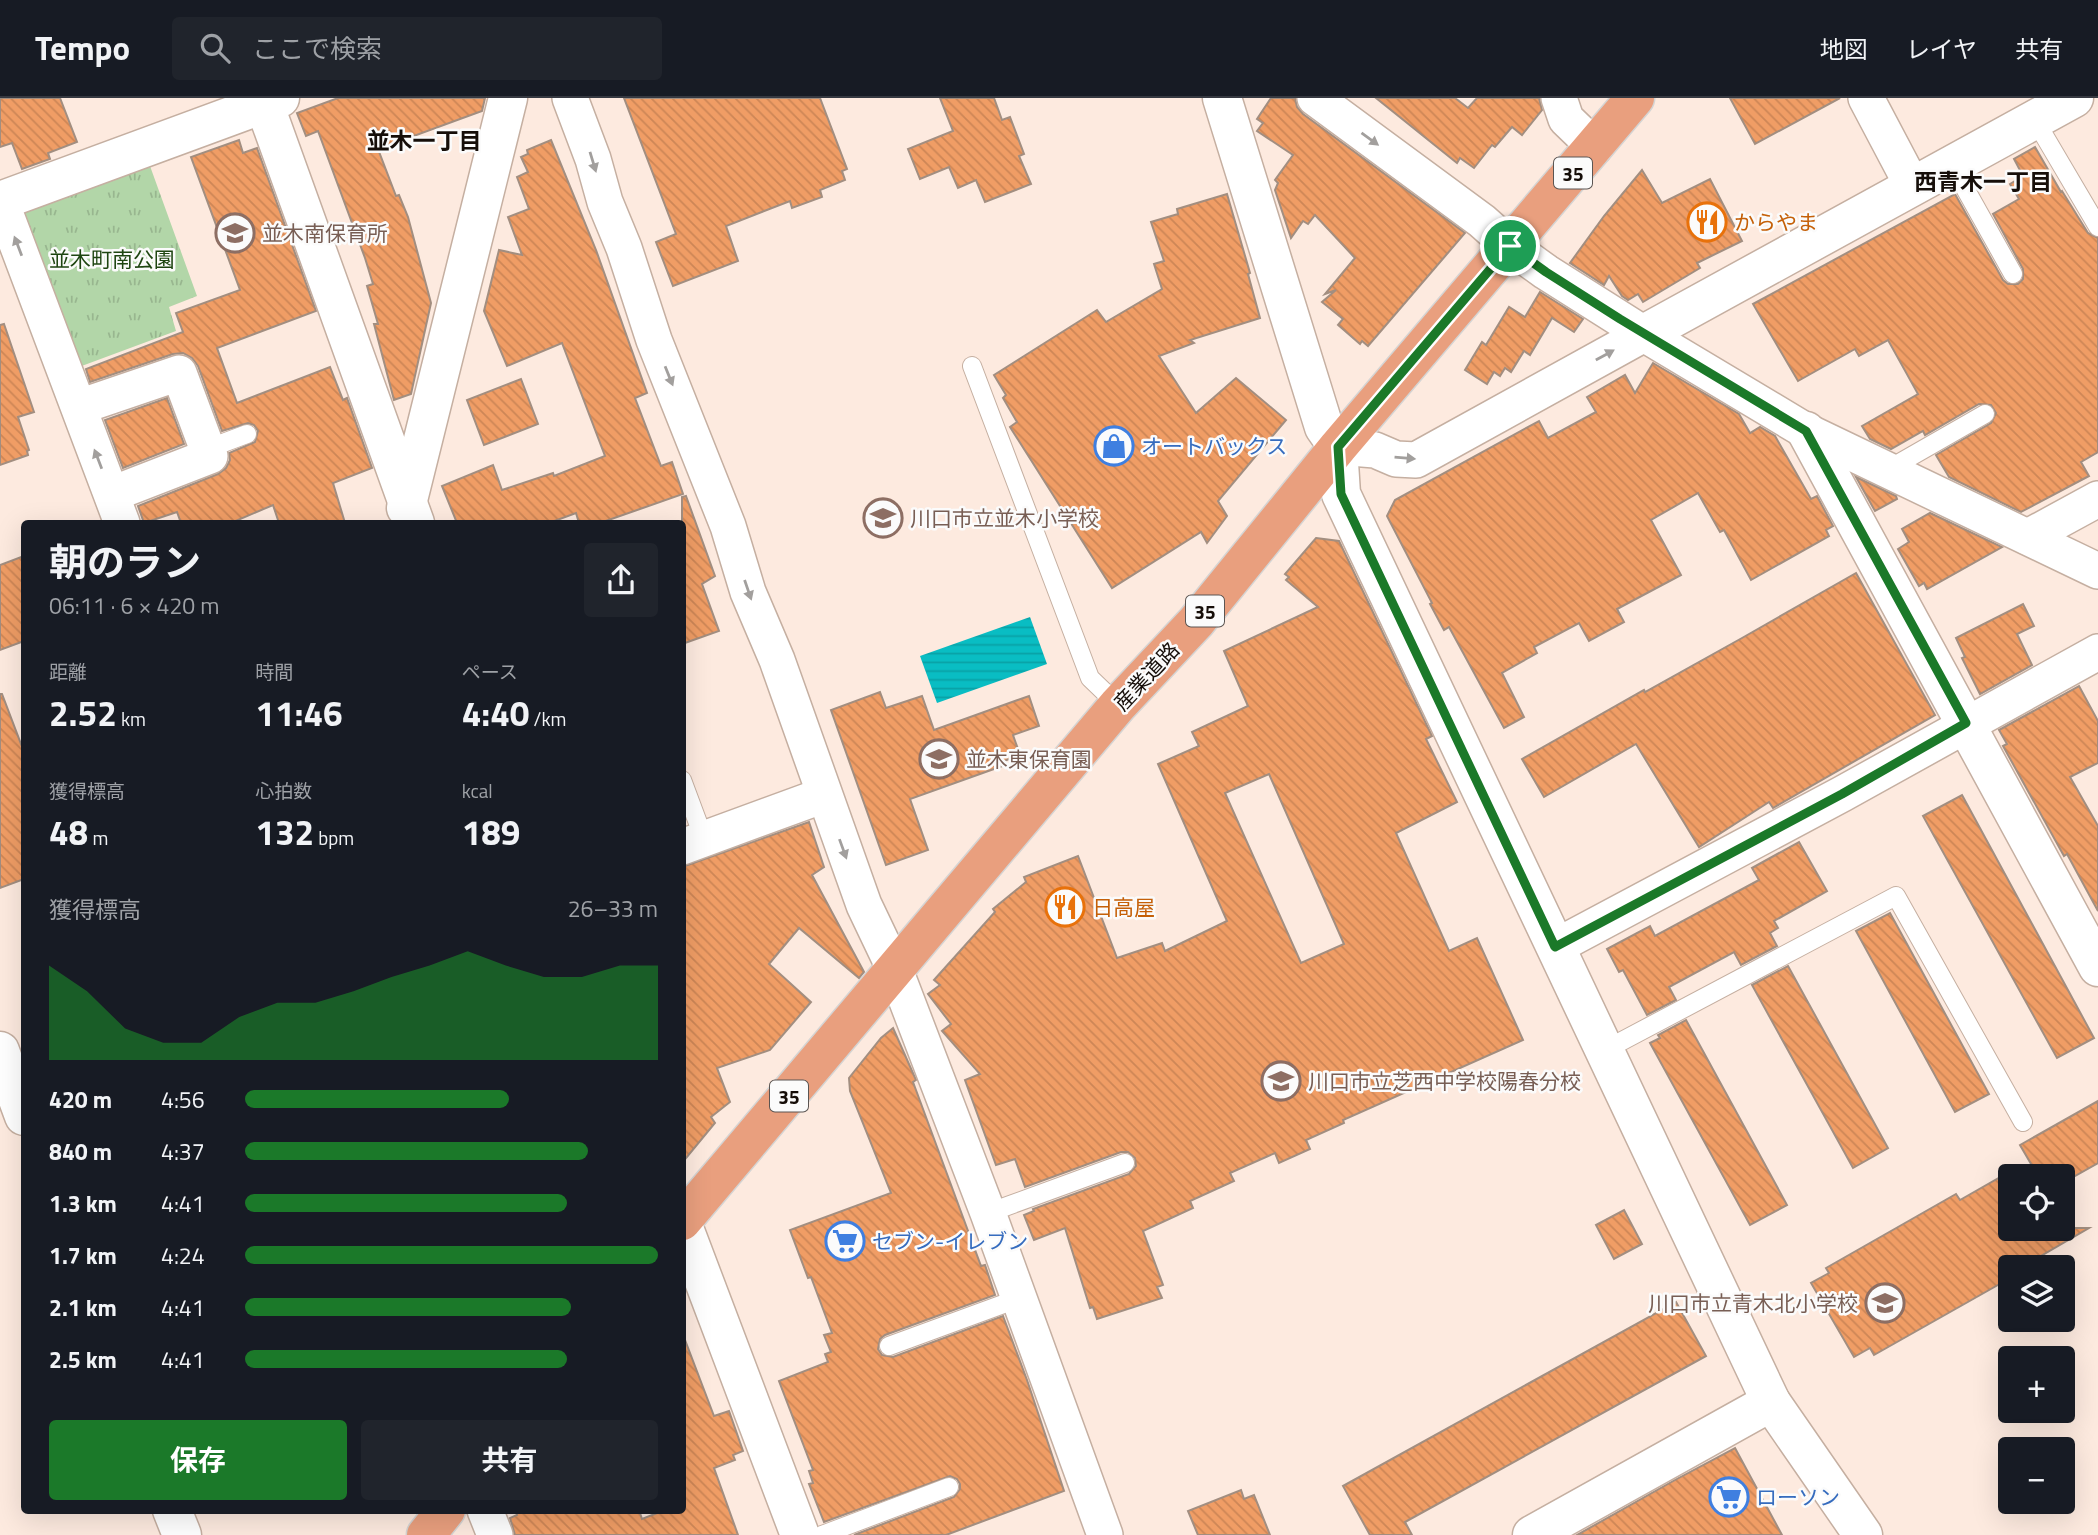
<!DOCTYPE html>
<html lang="ja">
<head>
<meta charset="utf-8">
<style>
	:root { --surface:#171b24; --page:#20242c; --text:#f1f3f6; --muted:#9ea1a6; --line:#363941; --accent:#1b7929 }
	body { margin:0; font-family:"Titillium Web","Noto Sans JP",sans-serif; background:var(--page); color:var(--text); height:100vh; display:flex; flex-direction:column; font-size:26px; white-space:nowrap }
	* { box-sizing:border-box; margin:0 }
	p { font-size:23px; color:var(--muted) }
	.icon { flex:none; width:38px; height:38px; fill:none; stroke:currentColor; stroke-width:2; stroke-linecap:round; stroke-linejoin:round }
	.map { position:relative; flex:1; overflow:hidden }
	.details { position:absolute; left:21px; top:422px; width:665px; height:994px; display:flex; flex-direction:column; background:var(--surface); border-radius:7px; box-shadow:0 7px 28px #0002 }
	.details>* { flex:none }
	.tools { position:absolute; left:1998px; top:1066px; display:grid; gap:14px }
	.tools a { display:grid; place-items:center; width:77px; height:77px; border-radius:7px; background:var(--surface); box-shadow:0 7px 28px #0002; font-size:35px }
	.pin { position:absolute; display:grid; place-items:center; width:60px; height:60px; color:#fff; margin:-30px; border:4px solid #fff; border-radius:50%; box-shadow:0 2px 7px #0007 }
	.round { display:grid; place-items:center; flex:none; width:74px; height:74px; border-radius:7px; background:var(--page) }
	.headline { display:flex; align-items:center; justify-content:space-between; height:119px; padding:0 28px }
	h1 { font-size:38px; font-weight:700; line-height:52px }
	.metrics { display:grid; grid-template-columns:repeat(3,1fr); gap:10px; height:119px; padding:7px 28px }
	.metrics div { display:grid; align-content:center }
	.metrics b { font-size:35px; font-weight:700 }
	.metrics small { font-size:19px; font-weight:400 }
	.metrics p { font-size:19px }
	.chart { height:196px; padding:14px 28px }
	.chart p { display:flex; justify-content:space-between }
	.chart svg { width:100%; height:126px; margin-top:7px; fill:var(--accent); opacity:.7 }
	.button { display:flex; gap:14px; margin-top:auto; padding:14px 28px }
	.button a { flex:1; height:80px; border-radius:7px; background:var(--accent); color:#fff; font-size:28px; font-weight:700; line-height:80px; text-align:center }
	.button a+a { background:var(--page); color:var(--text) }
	ul { padding:0 28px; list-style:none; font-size:23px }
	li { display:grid; grid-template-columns:112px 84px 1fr; align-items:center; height:52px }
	li i { height:18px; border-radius:9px; background:var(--accent) }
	header { display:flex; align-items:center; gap:42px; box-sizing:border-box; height:98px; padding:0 35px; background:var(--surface); border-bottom:2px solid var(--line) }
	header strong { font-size:33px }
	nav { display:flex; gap:38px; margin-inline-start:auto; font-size:24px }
	.search { width:490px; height:63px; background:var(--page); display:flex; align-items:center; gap:18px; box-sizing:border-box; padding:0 24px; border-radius:7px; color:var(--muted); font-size:26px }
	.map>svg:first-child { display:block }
	.park { fill:url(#park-tufts) }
	.water { fill:url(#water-rules) }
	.building { fill:url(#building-back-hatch); stroke:#a28e80; stroke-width:2; fill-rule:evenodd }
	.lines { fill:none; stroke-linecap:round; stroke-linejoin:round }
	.service-casing { stroke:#c5afa1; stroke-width:20 }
	.minor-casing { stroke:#c5afa1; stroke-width:38 }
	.tertiary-casing { stroke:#c5afa1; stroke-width:41 }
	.primary-casing { stroke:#d5d4d3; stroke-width:41 }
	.service { stroke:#fff; stroke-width:18 }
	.minor { stroke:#fff; stroke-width:35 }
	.tertiary { stroke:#fff; stroke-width:38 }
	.primary { stroke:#e99f7e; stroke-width:38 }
	.oneway { fill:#a29f9d }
	.route-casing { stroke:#fff; stroke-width:14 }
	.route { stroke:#1b7929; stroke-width:9 }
	.labels { text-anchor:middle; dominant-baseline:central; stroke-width:5; stroke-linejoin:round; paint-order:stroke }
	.shield { fill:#fbfbfb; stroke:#5b5552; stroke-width:2 }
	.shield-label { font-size:19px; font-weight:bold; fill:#160e09 }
	.food-label { font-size:21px; fill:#c56008; stroke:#fbfbfb; text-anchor:start }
	.education-label { font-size:21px; fill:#785e54; stroke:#fbfbfb; text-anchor:start }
	.park-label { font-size:21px; fill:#1e4511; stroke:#fbfbfb }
	.shop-label { font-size:21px; fill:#366cbe; stroke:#fbfbfb; text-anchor:start }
	.street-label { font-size:21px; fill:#160e09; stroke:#fbfbfb }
	.neighbourhood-label { font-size:23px; font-weight:bold; fill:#160e09; stroke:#fbfbfb }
</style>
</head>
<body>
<header>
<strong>Tempo</strong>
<div class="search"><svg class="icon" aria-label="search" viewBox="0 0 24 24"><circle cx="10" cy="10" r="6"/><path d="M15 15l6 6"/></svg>ここで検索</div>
<nav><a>地図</a><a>レイヤ</a><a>共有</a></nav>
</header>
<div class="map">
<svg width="2098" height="1437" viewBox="0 0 2098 1437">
	<defs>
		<pattern id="park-tufts" width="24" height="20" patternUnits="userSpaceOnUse" patternTransform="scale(1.75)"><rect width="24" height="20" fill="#b2d6a8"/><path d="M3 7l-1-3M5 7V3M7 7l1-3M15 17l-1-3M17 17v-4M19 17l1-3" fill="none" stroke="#98b68f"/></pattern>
		<pattern id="water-rules" width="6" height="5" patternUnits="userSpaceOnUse" patternTransform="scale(1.75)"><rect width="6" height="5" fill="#09bdc3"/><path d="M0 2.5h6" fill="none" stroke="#09a1a6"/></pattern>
		<pattern id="building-back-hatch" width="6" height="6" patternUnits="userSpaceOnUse" patternTransform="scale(1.75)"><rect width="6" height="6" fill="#f09d65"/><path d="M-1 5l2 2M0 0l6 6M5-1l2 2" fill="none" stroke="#cd8656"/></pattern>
	</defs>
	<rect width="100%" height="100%" fill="#fdeadf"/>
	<polygon class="park" points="150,68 197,198 169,209 176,233 79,269 22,114"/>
	<polygon class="water" points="1030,519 1047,566 937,605 920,558"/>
	<g class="building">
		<polygon points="0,0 60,0 77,44 48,55 50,61 22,71 12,45 0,49"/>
		<polygon points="338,0 485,0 482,13 378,51 396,98 399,97 408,119 431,205 411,296 394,302 374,226 378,226 367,188 373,186 365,160 318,33 306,38 297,15"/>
		<polygon points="624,0 820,0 847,71 842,73 845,82 820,92 822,99 792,110 790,103 726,128 738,163 673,188 656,144 676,136"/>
		<polygon points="940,0 994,0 1002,22 1010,19 1024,56 1019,58 1031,86 985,104 976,82 958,90 949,69 920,81 908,51 953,33"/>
		<polygon points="1271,0 1295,0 1297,9 1303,16 1465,135 1368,248 1362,243 1360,246 1338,227 1343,221 1322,204 1336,192 1325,196 1355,160 1315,117 1308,126 1303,123 1291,140 1275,92 1278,85 1275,82 1293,57 1257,33 1263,25 1257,21"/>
		<polygon points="1376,0 1455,0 1468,10 1477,0 1539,0 1542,12 1522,37 1512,29 1495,49 1492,47 1474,70 1460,60 1457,65"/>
		<polygon points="1730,0 1840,0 1755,46"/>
		<polygon points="239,42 243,55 257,50 316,213 217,250 237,305 330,269 343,302 347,300 372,370 333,385 345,425 279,425 273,407 231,425 181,425 177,414 144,425 138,408 218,376 226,370 230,362 229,355 255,344 258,333 254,327 248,325 222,333 198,268 192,260 183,255 173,256 90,284 86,271 183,234 176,215 240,192 191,59"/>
		<polygon points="551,42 596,152 647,295 635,300 661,368 672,364 683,396 600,425 579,425 576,415 549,425 457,425 442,388 493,367 502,392 553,375 554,378 605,358 562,245 507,268 484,213 499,152 522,157 508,119 529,111 517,79 528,74 521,59 528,56 527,52"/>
		<polygon points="2035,49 2061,94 2062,93 2088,135 2098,140 2098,354 2081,364 2089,378 2021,414 1949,379 1936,357 1991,325 1996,315 1991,307 1979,306 1925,337 1923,333 1891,351 1870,341 1862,328 1918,296 1888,242 1859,258 1855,251 1798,283 1753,206 1955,96 2003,182 2008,186 2018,186 2023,181 2023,171 1993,116 2019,101 2010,86 2023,78 2014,61"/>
		<polygon points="1642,72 1662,105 1710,81 1742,143 1697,165 1700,170 1643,204 1638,196 1628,202 1622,198 1609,178 1604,187 1570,165 1604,118"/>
		<polygon points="1227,96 1250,175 1248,176 1260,220 1190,242 1194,245 1159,258 1196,315 1236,280 1286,322 1218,403 1227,418 1207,445 1201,434 1112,490 1010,329 1017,324 1003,300 1006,297 994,277 1097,212 1106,224 1162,191 1154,166 1164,163 1151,124 1178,116 1177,111"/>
		<polygon points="1540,194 1583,221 1574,234 1552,220 1530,257 1524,253 1511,274 1505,270 1500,278 1494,274 1487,286 1465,272 1482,244 1486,247 1509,209 1525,219"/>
		<polygon points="4,226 34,314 18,319 29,352 27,353 28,357 0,367 0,227"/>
		<polygon points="1653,265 1739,316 1750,335 1760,329 1775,338 1811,401 1817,398 1833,428 1826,432 1829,438 1751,482 1724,432 1720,434 1698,395 1651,422 1681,477 1617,511 1624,524 1589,543 1579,525 1534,549 1537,555 1502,575 1524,619 1504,630 1449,529 1444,532 1430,506 1432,505 1387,418 1395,402 1539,323 1548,340 1596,314 1587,299 1625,277 1635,295"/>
		<polygon points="521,281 538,326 484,347 467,302"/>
		<polygon points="167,300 184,346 123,370 105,322"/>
		<polygon points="1856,379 1896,398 1897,401 1875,413"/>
		<polygon points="686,398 715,478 702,486 719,533 682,546 682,399"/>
		<polygon points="1930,415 2002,449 1927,491 1924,485 1919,488 1898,451 1909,444 1902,431"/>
		<path d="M1316 440 1339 443 1432 638 1426 641 1457 704 1396 735 1449 853 1477 840 1523 942 1343 1022 1344 1025 1306 1042 1310 1051 1279 1065 1275 1055 1230 1075 1234 1083 1190 1103 1193 1110 1143 1133 1163 1187 1157 1189 1162 1200 1097 1221 1093 1209 1090 1210 1065 1130 1034 1142 1024 1117 1034 1113 1033 1111 1129 1076 1136 1068 1135 1060 1128 1054H1121L1025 1089 1015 1061 996 1067 965 982 980 976 942 933 951 926 928 896 940 887 934 882 995 814 993 811 1026 784 1024 779 1078 758 1117 860 1162 845 1165 853 1227 823 1158 666 1199 648 1192 634 1248 608 1224 553 1318 509 1286 482 1289 479 1285 476ZM1269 676 1344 846 1301 865 1225 695Z"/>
		<polygon points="24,458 24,543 0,552 0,467"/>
		<polygon points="1856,475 1935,617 1773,710 1769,704 1699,749 1636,646 1544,699 1522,661 1644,592 1645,594 1742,540"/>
		<polygon points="2023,506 2034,528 2017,536 2032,567 1980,596 1962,560 1965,559 1956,540"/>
		<polygon points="2079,588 2098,623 2098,665 2070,679 2098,728 2098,813 2067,756 2064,758 2003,648 2007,646 1999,632"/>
		<polygon points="880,594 886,610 922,598 934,632 1029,598 1039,628 1013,637 1019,654 1011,657 1012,660 1004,663 1005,667 910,701 928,752 886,767 831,612"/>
		<polygon points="0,596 2,596 24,654 24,781 0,790"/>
		<polygon points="1962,697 2094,940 2057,960 1923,718"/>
		<polygon points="809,724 824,769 812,777 864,874 859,880 799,830 769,866 811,904 770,952 717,970 730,1004 711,1019 715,1025 682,1065 682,769"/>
		<polygon points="1799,744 1827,793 1774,823 1778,830 1770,835 1777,848 1741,867 1734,854 1669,889 1676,902 1647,917 1623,872 1619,874 1607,851 1650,828 1655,838 1759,782 1752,770"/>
		<polygon points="1890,815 1989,996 1955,1014 1856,833"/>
		<polygon points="1788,868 1888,1050 1853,1070 1752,887"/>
		<polygon points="1686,922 1787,1107 1750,1127 1650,945 1660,940 1658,937"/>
		<polygon points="893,930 916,982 913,984 981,1168 985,1167 995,1197 885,1237 880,1241 878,1251 882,1257 893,1259 1003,1218 1027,1282 1064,1393 946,1437 854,1437 954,1399 960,1391 960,1386 957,1381 950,1378 824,1424 809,1386 813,1385 809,1373 813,1372 779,1283 828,1264 825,1256 831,1254 824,1237 832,1235 811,1179 808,1180 790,1132 891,1095 850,993 849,980 881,940"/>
		<polygon points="2098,1003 2098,1065 2075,1078 2038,1078 2020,1047"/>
		<polygon points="2011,1073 2011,1130 2089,1130 2022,1169 2011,1169 2011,1175 2003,1180 2005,1183 1874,1257 1870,1250 1854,1259 1811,1185 1829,1175 1826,1170 1956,1096 1960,1102"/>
		<polygon points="1624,1112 1642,1146 1614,1161 1596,1127"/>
		<polygon points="1676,1204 1706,1258 1405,1424 1412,1437 1370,1437 1343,1388"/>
		<polygon points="682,1242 685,1242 714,1318 729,1313 743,1353 733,1357 735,1362 714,1370 738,1437 515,1437 510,1420 517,1417 516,1412 639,1412 642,1421 665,1412 682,1412"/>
		<polygon points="1735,1350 1782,1437 1577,1437 1675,1382"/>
		<polygon points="1241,1392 1244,1401 1254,1397 1270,1437 1198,1437 1188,1413"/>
	</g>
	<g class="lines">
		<g class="service-casing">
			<g id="service">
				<polyline points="2035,22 2098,129"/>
				<polyline points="1952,67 2013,176"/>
				<polyline points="972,268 1090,580 1118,607"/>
				<polyline points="207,351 247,336"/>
				<polyline points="1889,371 1985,316"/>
				<polyline points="682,682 704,741"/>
				<polyline points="1605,952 1896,798 2023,1024"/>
				<polyline points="988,1115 1125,1065"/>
				<polyline points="889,1248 1020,1200"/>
				<polyline points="822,1437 949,1389"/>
			</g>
		</g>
		<g class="minor-casing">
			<g id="minor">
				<polyline points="570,0 593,61 605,104 624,150 654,242 728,428 748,494 777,562 864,807 895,872 988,1115 1105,1437"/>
				<polyline points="1315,0 1482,123 1510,148 1546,174 1644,236 1806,333 2098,473"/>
				<polyline points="1559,0 1566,21 1595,49"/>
				<polyline points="1866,0 1913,89"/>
				<polyline points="0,101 122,425"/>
				<polyline points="79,309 179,275 210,358 112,396"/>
				<polyline points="1338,349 1375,352 1396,361 1416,362 1644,236"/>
				<polyline points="2028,439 2098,401"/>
				<polyline points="682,749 824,697"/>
				<polyline points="1555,849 1842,696 2098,554"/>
				<polyline points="485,1412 495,1437"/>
			</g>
		</g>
		<g class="tertiary-casing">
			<g id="tertiary">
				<polyline points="262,0 415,425"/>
				<polyline points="1222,0 1324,329 1338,349 1341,396 1771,1304 1863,1437"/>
				<polyline points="0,103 280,0"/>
				<polyline points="1644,236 2074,0"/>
				<polyline points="1806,333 2098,869"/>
				<polyline points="406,410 508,0"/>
				<polyline points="0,953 24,1018"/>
				<polyline points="682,1125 800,1437"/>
				<polyline points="172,1412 182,1437"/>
				<polyline points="1532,1437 1771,1304"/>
			</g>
		</g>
		<g class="primary-casing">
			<g id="primary">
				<polyline points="682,1123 1118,607 1196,524 1338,349 1635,0"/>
				<polyline points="426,1437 446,1412"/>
			</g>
		</g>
		<use href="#service" class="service"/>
		<use href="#minor" class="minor"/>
		<use href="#tertiary" class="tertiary"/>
		<use href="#primary" class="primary"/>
	</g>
	<defs><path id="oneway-solid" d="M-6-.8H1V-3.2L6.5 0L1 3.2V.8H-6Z" transform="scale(1.75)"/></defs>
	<g class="oneway">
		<use href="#oneway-solid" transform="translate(1370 41) rotate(36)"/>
		<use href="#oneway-solid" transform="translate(593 64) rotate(73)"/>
		<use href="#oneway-solid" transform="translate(18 148) rotate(-111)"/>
		<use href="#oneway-solid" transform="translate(1605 257) rotate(-29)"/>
		<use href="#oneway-solid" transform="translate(669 278) rotate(68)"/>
		<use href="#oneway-solid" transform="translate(1405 360) rotate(5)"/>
		<use href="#oneway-solid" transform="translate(98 361) rotate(-111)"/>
		<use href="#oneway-solid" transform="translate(748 492) rotate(71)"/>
		<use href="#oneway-solid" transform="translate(843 751) rotate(70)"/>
	</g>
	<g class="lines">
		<g class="route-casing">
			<polygon id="route" points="1510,148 1546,174 1620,221 1806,333 1966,625 1842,696 1555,849 1341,396 1338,349"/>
		</g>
		<use href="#route" class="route"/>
	</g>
	<defs>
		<g id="restaurant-ring" transform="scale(2.0125)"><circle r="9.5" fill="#fbfbfb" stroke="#e8710a" stroke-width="1.5"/><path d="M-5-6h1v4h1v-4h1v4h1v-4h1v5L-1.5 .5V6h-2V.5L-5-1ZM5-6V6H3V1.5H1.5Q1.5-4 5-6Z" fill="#e8710a"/></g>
		<g id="school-ring" transform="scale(2.0125)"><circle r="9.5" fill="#fbfbfb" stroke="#8d6e63" stroke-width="1.5"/><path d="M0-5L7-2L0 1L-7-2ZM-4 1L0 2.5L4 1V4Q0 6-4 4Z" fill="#8d6e63"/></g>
		<g id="shop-ring" transform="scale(2.0125)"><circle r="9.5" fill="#fbfbfb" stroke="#3f7fe0" stroke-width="1.5"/><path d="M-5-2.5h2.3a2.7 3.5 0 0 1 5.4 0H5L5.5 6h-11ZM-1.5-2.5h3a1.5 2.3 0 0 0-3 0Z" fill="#3f7fe0"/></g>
		<g id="supermarket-ring" transform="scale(2.0125)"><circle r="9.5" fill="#fbfbfb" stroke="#3f7fe0" stroke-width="1.5"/><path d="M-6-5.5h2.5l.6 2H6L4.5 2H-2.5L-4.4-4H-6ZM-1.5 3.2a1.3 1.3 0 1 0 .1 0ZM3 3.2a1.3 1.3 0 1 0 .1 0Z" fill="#3f7fe0"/></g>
	</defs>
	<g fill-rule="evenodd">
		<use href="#restaurant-ring" x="1707" y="124"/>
		<use href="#school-ring" x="235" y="135"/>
		<use href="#shop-ring" x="1114" y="348"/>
		<use href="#school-ring" x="883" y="420"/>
		<use href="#school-ring" x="939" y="661"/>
		<use href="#restaurant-ring" x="1065" y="809"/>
		<use href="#school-ring" x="1281" y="983"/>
		<use href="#supermarket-ring" x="845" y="1143"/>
		<use href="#school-ring" x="1885" y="1205"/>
		<use href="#supermarket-ring" x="1729" y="1399"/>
	</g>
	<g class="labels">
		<g class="shield">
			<rect x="1554" y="59.5" width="38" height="31" rx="5"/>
			<rect x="1186" y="497.5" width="38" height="31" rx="5"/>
			<rect x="770" y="982.5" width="38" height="31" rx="5"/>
		</g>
		<g class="shield-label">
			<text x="1573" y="75">35</text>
			<text x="1205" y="513">35</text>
			<text x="789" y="998">35</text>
		</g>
		<g class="food-label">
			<text x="1734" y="124">からやま</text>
			<text x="1092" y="809">日高屋</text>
		</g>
		<g class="education-label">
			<text x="262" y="135">並木南保育所</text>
			<text x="910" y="420">川口市立並木小学校</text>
			<text x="966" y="661">並木東保育園</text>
			<text x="1308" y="983">川口市立芝西中学校陽春分校</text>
			<text x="1858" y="1205" text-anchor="end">川口市立青木北小学校</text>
		</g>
		<g class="park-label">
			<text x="112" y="161">並木町南公園</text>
		</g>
		<g class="shop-label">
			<text x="1141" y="348">オートバックス</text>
			<text x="872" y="1143">セブン-イレブン</text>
			<text x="1756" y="1399">ローソン</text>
		</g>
		<g class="street-label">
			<text transform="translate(1146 578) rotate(-47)">産業道路</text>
		</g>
		<g class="neighbourhood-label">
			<text x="424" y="42">並木一丁目</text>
			<text x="1983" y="83">西青木一丁目</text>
		</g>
	</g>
</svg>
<div class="tools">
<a><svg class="icon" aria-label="locate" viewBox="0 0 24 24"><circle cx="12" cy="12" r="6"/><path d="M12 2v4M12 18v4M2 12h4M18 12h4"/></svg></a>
<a><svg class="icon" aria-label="layers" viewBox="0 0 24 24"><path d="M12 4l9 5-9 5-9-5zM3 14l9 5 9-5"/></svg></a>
<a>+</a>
<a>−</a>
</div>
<div class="pin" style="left:1510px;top:148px;background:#1e9e55"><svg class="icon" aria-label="arrive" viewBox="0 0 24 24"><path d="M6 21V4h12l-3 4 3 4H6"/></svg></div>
<section class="details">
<div class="headline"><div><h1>朝のラン</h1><p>06:11 · 6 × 420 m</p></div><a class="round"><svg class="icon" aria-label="share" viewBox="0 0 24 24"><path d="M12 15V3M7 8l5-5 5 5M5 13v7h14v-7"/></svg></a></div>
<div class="metrics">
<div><p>距離</p><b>2.52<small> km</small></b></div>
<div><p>時間</p><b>11:46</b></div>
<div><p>ペース</p><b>4:40<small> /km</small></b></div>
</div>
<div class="metrics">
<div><p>獲得標高</p><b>48<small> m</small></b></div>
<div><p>心拍数</p><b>132<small> bpm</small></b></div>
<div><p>kcal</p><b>189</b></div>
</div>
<div class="chart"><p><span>獲得標高</span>26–33 m</p>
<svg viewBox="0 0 160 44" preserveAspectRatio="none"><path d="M0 44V11L10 20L20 33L30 38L40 38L50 29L60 24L70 24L80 20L90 15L100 11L110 6L120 11L130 15L140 15L150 11L160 11V44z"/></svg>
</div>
<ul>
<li><b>420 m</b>4:56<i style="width:64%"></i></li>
<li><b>840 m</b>4:37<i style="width:83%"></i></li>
<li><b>1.3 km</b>4:41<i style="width:78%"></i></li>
<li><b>1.7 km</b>4:24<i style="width:100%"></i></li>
<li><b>2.1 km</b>4:41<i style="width:79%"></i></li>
<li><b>2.5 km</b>4:41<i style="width:78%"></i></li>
</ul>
<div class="button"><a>保存</a><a>共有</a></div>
</section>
</div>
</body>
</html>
